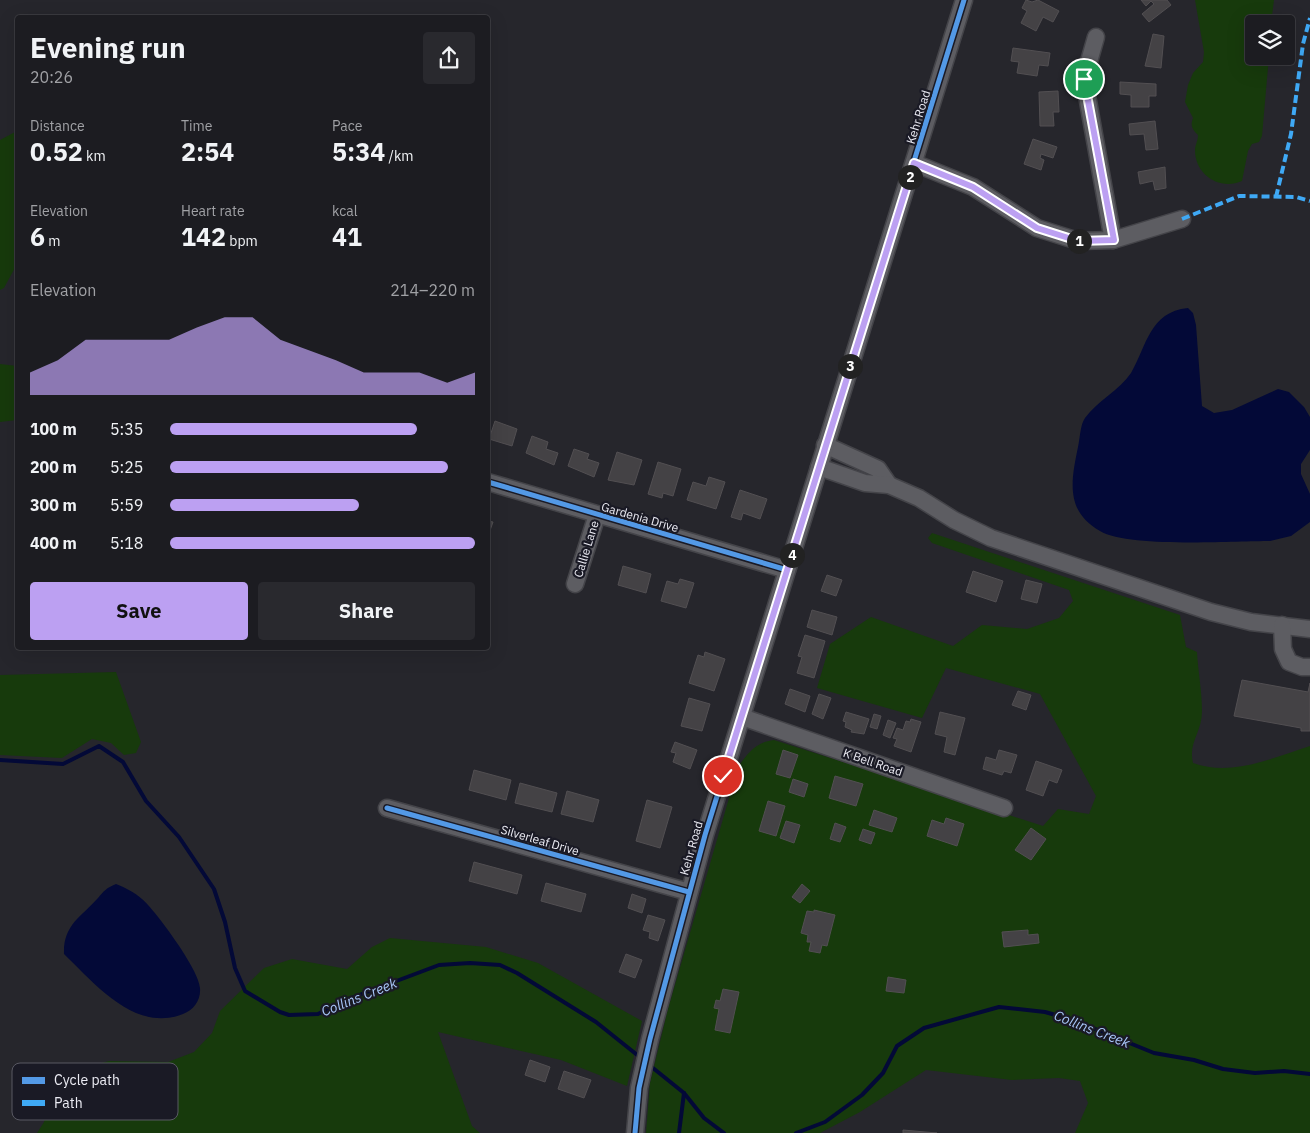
<!DOCTYPE html>
<html lang="en">
<head>
<meta charset="utf-8">
<style>
	:root { --surface:#1c1c21; --page:#29292e; --text:#f1f3f6; --muted:#a0a1a5; --line:#3a3a3f; --accent:#bca0f2 }
	body { margin:0; font-family:"IBM Plex Sans",sans-serif; background:var(--page); color:var(--text); height:100vh; display:flex; flex-direction:column; font-size:19px; white-space:nowrap }
	* { box-sizing:border-box; margin:0 }
	p { font-size:16px; color:var(--muted) }
	.icon { flex:none; width:28px; height:28px; fill:none; stroke:currentColor; stroke-width:2; stroke-linecap:round; stroke-linejoin:round }
	.map { position:relative; flex:1; overflow:hidden }
	.sheet { position:absolute; left:15px; top:15px; width:475px; height:635px; display:flex; flex-direction:column; background:var(--surface); border-radius:5px; box-shadow:0 5px 20px #0002,0 0 0 1px var(--line) }
	.sheet>* { flex:none }
	.buttons { position:absolute; left:1245px; top:15px; display:grid; gap:10px }
	.buttons a { display:grid; place-items:center; width:50px; height:50px; border-radius:5px; background:var(--surface); box-shadow:0 5px 20px #0002,0 0 0 1px var(--line); font-size:25px }
	.pin { position:absolute; display:grid; place-items:center; width:42px; height:42px; color:#fff; margin:-21px; border:2px solid #fff; border-radius:50%; box-shadow:0 1px 5px #0007 }
	.km { position:absolute; width:25px; height:25px; margin:-12px; border-radius:50%; background:#222; color:#fff; font-size:14px; line-height:25px; text-align:center }
	.round { display:grid; place-items:center; flex:none; width:52px; height:52px; border-radius:5px; background:var(--page) }
	.headline { display:flex; align-items:center; justify-content:space-between; height:85px; padding:0 15px }
	h1 { font-size:28px; font-weight:800; line-height:38px }
	.figures { display:grid; grid-template-columns:repeat(3,1fr); gap:8px; height:85px; padding:5px 15px }
	.figures div { display:grid; align-content:center }
	.figures b { font-size:25px; font-weight:800 }
	.figures small { font-size:14px; font-weight:400 }
	.figures p { font-size:14px }
	.chart { height:140px; padding:10px 15px }
	.chart p { display:flex; justify-content:space-between }
	.chart svg { width:100%; height:90px; margin-top:5px; fill:var(--accent); opacity:.7 }
	.primary-button { display:flex; gap:10px; margin-top:auto; padding:10px 15px }
	.primary-button a { flex:1; height:58px; border-radius:5px; background:var(--accent); color:#111; font-size:20px; font-weight:800; line-height:58px; text-align:center }
	.primary-button a+a { background:var(--page); color:var(--text) }
	ul { padding:0 15px; list-style:none; font-size:16px }
	li { display:grid; grid-template-columns:80px 60px 1fr; align-items:center; height:38px }
	li i { height:12px; border-radius:6px; background:var(--accent) }
	.map>svg:first-child { display:block }
	.green { fill:#173a0c }
	.water { fill:#030937 }
	.lines { fill:none; stroke-linecap:round; stroke-linejoin:round }
	.stream { stroke:#030937; stroke-width:4 }
	.building { fill:#444245; stroke:#524f52 }
	.minor-casing { stroke:#444449; stroke-width:19 }
	.minor { stroke:#5d5d62; stroke-width:16 }
	.quiet { stroke:#3fa9f5; stroke-width:4; stroke-dasharray:8 4; stroke-linecap:butt }
	.cycleway-casing { stroke:#1a1a25; stroke-width:8 }
	.cycleway { stroke:#5399e6; stroke-width:5 }
	.route-casing { stroke:#fff; stroke-width:10 }
	.route { stroke:#bca0f2; stroke-width:6 }
	.labels { text-anchor:middle; dominant-baseline:central; stroke-width:4.5; stroke-linejoin:round; paint-order:stroke }
	.street-label { font-size:12px; fill:#ececf4; stroke:#1a1a25 }
	.water-label { font-size:14px; font-style:italic; fill:#a9c8fa; stroke:#1a1a25 }
	.key { fill:#1a1a25; stroke:#595963; stroke-width:1 }
	.key-label { font-size:14px; fill:#ececf4 }
</style>
</head>
<body>
<div class="map">
<svg width="1310" height="1133" viewBox="0 0 1310 1133">
	<rect width="100%" height="100%" fill="#26262c"/>
	<g class="green">
		<path d="M1195 0H1274L1271 24H1254V56H1269L1262 136 1259 142 1252 144 1248 151 1242 181C1220 191 1195 175 1195 150 1195 145 1198 141 1198 135 1192 129 1190 126 1193 118L1185 102 1188 85 1193 73 1203 62 1204 52Z"/>
		<polygon points="17,131 17,264 4,288 0,290 0,140"/>
		<polygon points="0,364 17,366 17,420 0,422"/>
		<path d="M932 533 1180 615 1186 647 1197 652C1198 671 1202 691 1202 711 1202 733 1188 742 1193 763 1232 777 1272 758 1310 746V1133H1075L1088 1103 1080 1081 1059 1078 1012 1080 926 1070 860 1112 820 1133H646L650 1083 668 1009 738 767C748 753 756 742 774 740L1043 826 1058 809 1089 814 1096 796 1040 694 946 668 922 718 817 688 830 644 871 617 953 646 982 625 1027 629 1059 618 1073 601 1069 590 932 543 928 538Z"/>
		<polygon points="116,672 141,742 136,753 124,755 111,743 92,739 62,758 0,755 0,675"/>
		<polygon points="390,938 486,947 538,963 642,1021 627,1086 561,1060 438,1032 472,1126 480,1133 37,1133 44,1122 53,1092 76,1070 109,1061 168,1062 194,1052 212,1033 220,1011 264,968 292,959 347,969 372,947"/>
	</g>
	<g class="water">
		<path d="M1188 308 1193 313 1196 325 1202 406 1214 413 1232 410 1278 389 1289 392 1304 407 1310 417V450L1301 464V474L1310 494V522L1291 536 1270 541C1233 541 1128 548 1100 531 1065 511 1071 481 1078 447 1080 439 1080 425 1085 418 1097 401 1120 390 1131 373 1147 346 1149 312 1188 308Z"/>
		<path d="M116 884C126 888 134 892 142 899 156 911 200 971 200 988 201 1000 194 1010 183 1014 135 1033 95 984 64 954 63 925 81 917 98 898 104 891 106 888 116 884Z"/>
	</g>
	<g class="lines">
		<g class="stream">
			<polyline points="0,760 63,764 99,746 123,762 146,801 179,837 214,889 225,922 235,968 245,991 280,1012 289,1015 318,1014 346,1000 439,965 470,963 500,965 517,973 596,1022 641,1058"/>
			<polyline points="648,1064 684,1093 704,1118 724,1133"/>
			<polyline points="679,1133 684,1093"/>
			<polyline points="796,1133 825,1122 862,1095 883,1073 897,1046 924,1028 999,1007 1045,1012 1073,1020 1154,1053 1194,1060 1223,1069 1255,1073 1284,1071 1310,1074"/>
		</g>
	</g>
	<g class="building">
		<polygon points="1026,0 1032,2 1038,0 1059,11 1053,22 1043,17 1036,31 1021,23 1027,11 1022,8"/>
		<polygon points="1141,0 1167,0 1171,5 1149,22 1142,14 1154,4 1151,1 1146,6"/>
		<polygon points="1153,34 1164,36 1161,68 1145,66"/>
		<polygon points="1013,48 1050,53 1048,66 1039,65 1037,76 1017,73 1019,62 1011,61"/>
		<polygon points="1120,82 1156,84 1156,96 1149,96 1149,107 1131,107 1131,95 1120,94"/>
		<polygon points="1058,91 1059,112 1053,112 1054,126 1040,126 1039,92"/>
		<polygon points="1155,121 1158,149 1146,150 1144,134 1130,135 1129,124"/>
		<polygon points="1033,139 1057,147 1053,158 1041,154 1040,158 1044,160 1041,170 1024,164"/>
		<polygon points="1165,167 1166,188 1155,190 1153,181 1140,184 1138,172"/>
		<polygon points="495,421 517,429 512,446 489,439"/>
		<polygon points="532,436 548,442 546,449 558,453 554,465 526,453"/>
		<polygon points="574,449 589,454 587,459 599,463 594,477 568,466"/>
		<polygon points="617,452 642,460 634,485 608,480"/>
		<polygon points="658,462 681,469 673,496 663,493 662,498 648,494"/>
		<polygon points="709,477 725,482 716,509 687,500 693,482 706,486"/>
		<polygon points="740,490 767,499 760,519 743,513 741,520 731,517"/>
		<polygon points="488,521 493,522 488,536"/>
		<polygon points="623,566 651,574 646,593 618,585"/>
		<polygon points="973,571 1003,581 996,602 966,592"/>
		<polygon points="827,575 842,580 836,596 821,591"/>
		<polygon points="680,579 694,583 686,608 661,601 667,581 678,584"/>
		<polygon points="1026,580 1042,584 1037,603 1021,599"/>
		<polygon points="812,610 837,617 832,635 807,627"/>
		<polygon points="805,635 825,641 814,678 797,673 802,657 798,656"/>
		<polygon points="705,652 725,659 714,691 689,683 698,655 704,657"/>
		<polygon points="1242,680 1308,692 1310,683 1310,731 1301,731 1301,728 1234,716"/>
		<polygon points="790,689 810,696 805,712 785,704"/>
		<polygon points="1018,691 1031,695 1026,710 1012,705"/>
		<polygon points="819,694 831,698 823,719 812,714"/>
		<polygon points="689,698 710,704 702,731 681,726"/>
		<polygon points="846,712 869,719 864,734 851,732 852,730 845,727 846,722 843,721"/>
		<polygon points="940,712 965,718 955,755 944,752 947,737 935,734"/>
		<polygon points="874,714 881,716 877,729 870,727"/>
		<polygon points="911,719 921,722 911,752 894,746 897,739 893,738 897,728 903,730 906,721 910,722"/>
		<polygon points="888,720 896,723 890,738 883,735"/>
		<polygon points="675,742 697,750 690,769 673,762 676,753 671,752"/>
		<polygon points="783,750 798,755 790,778 776,774"/>
		<polygon points="999,750 1017,755 1011,773 1004,771 1002,775 983,769 986,757 996,760"/>
		<polygon points="1036,761 1062,770 1057,783 1049,780 1043,796 1026,790"/>
		<polygon points="474,770 511,780 506,800 469,790"/>
		<polygon points="835,776 863,784 856,806 829,798"/>
		<polygon points="793,779 808,784 804,797 789,792"/>
		<polygon points="520,783 557,793 552,812 515,803"/>
		<polygon points="567,791 599,800 593,822 561,814"/>
		<polygon points="647,800 672,807 660,848 636,841"/>
		<polygon points="768,801 785,806 776,836 759,831"/>
		<polygon points="874,810 897,818 892,832 869,825"/>
		<polygon points="946,818 964,824 957,846 927,836 932,820 944,824"/>
		<polygon points="786,821 800,825 794,843 780,838"/>
		<polygon points="835,823 846,827 840,842 830,839"/>
		<polygon points="1031,828 1046,839 1031,860 1015,850"/>
		<polygon points="863,829 875,833 871,844 859,840"/>
		<polygon points="474,862 522,875 517,894 469,881"/>
		<polygon points="546,883 586,894 581,912 541,901"/>
		<polygon points="802,884 810,891 800,903 792,897"/>
		<polygon points="632,894 646,899 642,913 628,908"/>
		<polygon points="814,910 835,915 827,946 822,945 820,953 809,951 811,942 807,942 808,935 801,933 807,911 814,912"/>
		<polygon points="648,915 665,920 658,941 649,938 650,932 643,930"/>
		<polygon points="1028,930 1028,935 1038,934 1039,943 1004,947 1002,932"/>
		<polygon points="626,954 642,960 635,978 619,972"/>
		<polygon points="888,977 906,980 904,993 886,991"/>
		<polygon points="723,989 739,992 730,1033 715,1030 719,1009 714,1008 716,1000 720,1001"/>
		<polygon points="530,1060 550,1067 545,1082 525,1075"/>
		<polygon points="564,1071 591,1080 584,1098 558,1089"/>
		<polygon points="903,1130 937,1133 903,1133"/>
	</g>
	<g class="lines">
		<g class="minor-casing">
			<g id="minor">
				<polyline points="1096,37 1084,79 1113,240"/>
				<polyline points="914,163 973,187 1037,228 1078,241 1113,240 1182,219"/>
				<polyline points="825,445 878,469 889,485"/>
				<polyline points="819,467 865,483 889,485 919,498 954,520 991,538 1211,612 1251,622 1310,629"/>
				<polyline points="488,482 787,570"/>
				<polyline points="575,584 597,515"/>
				<polyline points="1282,625 1283,649 1289,662 1302,667 1310,667"/>
				<polyline points="742,717 1004,808"/>
				<polyline points="387,808 689,892"/>
				<polyline points="635,1133 639,1088 650,1039 705,835 964,0"/>
			</g>
		</g>
		<use href="#minor" class="minor"/>
		<g class="quiet">
			<polyline points="1276,197 1291,134 1303,44 1310,18"/>
			<polyline points="1182,219 1239,196 1296,197 1310,201"/>
		</g>
		<g class="cycleway-casing">
			<g id="cycleway">
				<polyline points="488,482 787,570"/>
				<polyline points="387,808 689,892"/>
				<polyline points="635,1133 639,1088 650,1039 705,835 964,0"/>
			</g>
		</g>
		<use href="#cycleway" class="cycleway"/>
	</g>
	<g class="lines">
		<g class="route-casing">
			<polyline id="route" points="723,776 914,163 973,187 1037,228 1078,241 1114,240 1084,79"/>
		</g>
		<use href="#route" class="route"/>
	</g>
	<g class="labels">
		<g class="street-label">
			<text transform="translate(918 117) rotate(-73)">Kehr Road</text>
			<text transform="translate(640 517) rotate(16)">Gardenia Drive</text>
			<text transform="translate(586 549) rotate(-73)">Callie Lane</text>
			<text transform="translate(873 762) rotate(19)">K Bell Road</text>
			<text transform="translate(540 840) rotate(16)">Silverleaf Drive</text>
			<text transform="translate(691 848) rotate(-74)">Kehr Road</text>
		</g>
		<g class="water-label">
			<text transform="translate(359 997) rotate(-22)">Collins Creek</text>
			<text transform="translate(1092 1029) rotate(21)">Collins Creek</text>
		</g>
	</g>
	<rect x="12" y="1063" width="166" height="57" rx="8" class="key"/>
	<rect x="22" y="1077" width="23" height="7" fill="#5399e6"/>
	<rect x="22" y="1100" width="23" height="6" fill="#3fa9f5"/>
	<g class="key-label">
		<text x="54" y="1085">Cycle path</text>
		<text x="54" y="1108">Path</text>
	</g>
</svg>
<div class="buttons">
<a><svg class="icon" aria-label="layers" viewBox="0 0 24 24"><path d="M12 4l9 5-9 5-9-5zM3 14l9 5 9-5"/></svg></a>
</div>
<div class="pin" style="left:1084px;top:79px;background:#1e9e55"><svg class="icon" aria-label="arrive" viewBox="0 0 24 24"><path d="M6 21V4h12l-3 4 3 4H6"/></svg></div>
<div class="pin" style="left:723px;top:776px;background:#d93025"><svg class="icon" aria-label="check" viewBox="0 0 24 24"><path d="M5 12l5 5 9-10"/></svg></div>
<b class="km" style="left:1079px;top:241px">1</b>
<b class="km" style="left:910px;top:177px">2</b>
<b class="km" style="left:850px;top:366px">3</b>
<b class="km" style="left:792px;top:555px">4</b>
<section class="sheet">
<div class="headline"><div><h1>Evening run</h1><p>20:26</p></div><a class="round"><svg class="icon" aria-label="share" viewBox="0 0 24 24"><path d="M12 15V3M7 8l5-5 5 5M5 13v7h14v-7"/></svg></a></div>
<div class="figures">
<div><p>Distance</p><b>0.52<small> km</small></b></div>
<div><p>Time</p><b>2:54</b></div>
<div><p>Pace</p><b>5:34<small> /km</small></b></div>
</div>
<div class="figures">
<div><p>Elevation</p><b>6<small> m</small></b></div>
<div><p>Heart rate</p><b>142<small> bpm</small></b></div>
<div><p>kcal</p><b>41</b></div>
</div>
<div class="chart"><p><span>Elevation</span>214–220 m</p>
<svg viewBox="0 0 160 44" preserveAspectRatio="none"><path d="M0 44V33L10 27L20 17L30 17L40 17L50 17L60 11L70 6L80 6L90 17L100 22L110 27L120 33L130 33L140 33L150 38L160 33V44z"/></svg>
</div>
<ul>
<li><b>100 m</b>5:35<i style="width:81%"></i></li>
<li><b>200 m</b>5:25<i style="width:91%"></i></li>
<li><b>300 m</b>5:59<i style="width:62%"></i></li>
<li><b>400 m</b>5:18<i style="width:100%"></i></li>
</ul>
<div class="primary-button"><a>Save</a><a>Share</a></div>
</section>
</div>
</body>
</html>
